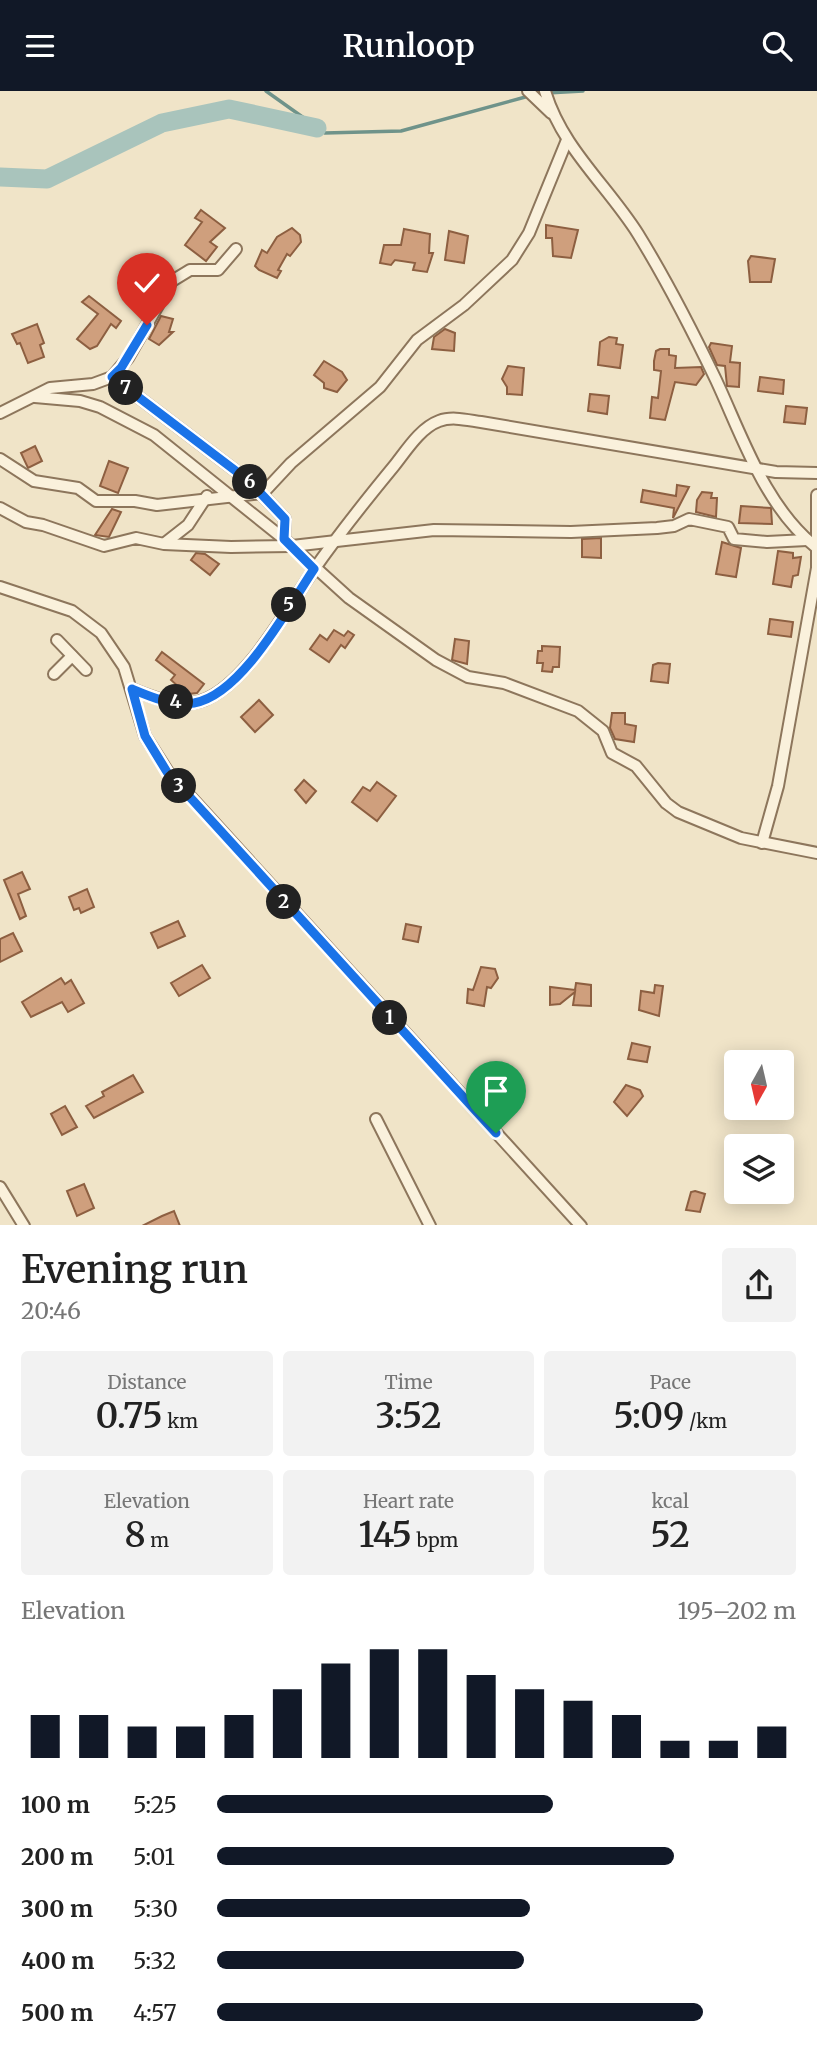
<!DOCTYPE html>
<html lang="en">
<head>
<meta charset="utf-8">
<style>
	:root { --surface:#fff; --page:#f2f2f2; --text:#222; --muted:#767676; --accent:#111827 }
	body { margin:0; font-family:Merriweather,serif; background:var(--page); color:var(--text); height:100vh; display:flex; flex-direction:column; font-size:26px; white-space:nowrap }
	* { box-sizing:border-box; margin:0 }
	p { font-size:23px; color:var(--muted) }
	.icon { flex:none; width:38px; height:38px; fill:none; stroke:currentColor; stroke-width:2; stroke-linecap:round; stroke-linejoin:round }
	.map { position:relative; height:1134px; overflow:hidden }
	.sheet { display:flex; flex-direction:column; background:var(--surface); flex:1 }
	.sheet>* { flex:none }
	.needle { width:46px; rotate:188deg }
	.buttons { position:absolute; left:724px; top:959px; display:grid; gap:14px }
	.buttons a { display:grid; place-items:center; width:70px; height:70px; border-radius:7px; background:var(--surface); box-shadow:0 4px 18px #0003; font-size:35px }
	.pin { position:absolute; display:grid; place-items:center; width:60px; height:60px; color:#fff; margin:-72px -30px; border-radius:50% 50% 50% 0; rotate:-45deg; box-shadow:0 0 7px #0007 }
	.pin .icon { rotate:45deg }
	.km { position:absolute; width:35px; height:35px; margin:-18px; border-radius:50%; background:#222; color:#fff; font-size:19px; line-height:35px; text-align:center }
	.round { display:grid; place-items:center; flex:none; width:74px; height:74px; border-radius:7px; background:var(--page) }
	.summary { display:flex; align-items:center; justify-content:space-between; height:119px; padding:0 21px }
	h1 { font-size:38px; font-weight:600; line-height:52px }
	.metrics { display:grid; grid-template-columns:repeat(3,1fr); gap:10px; height:119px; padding:7px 21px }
	.metrics div { display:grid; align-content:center; border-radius:7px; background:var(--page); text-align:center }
	.metrics b { font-size:35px; font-weight:600 }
	.metrics small { font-size:19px; font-weight:400 }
	.metrics p { font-size:19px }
	.chart { height:196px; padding:14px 21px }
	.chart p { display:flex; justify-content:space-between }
	.chart svg { width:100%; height:126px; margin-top:7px; stroke:var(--accent); stroke-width:6 }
	ul { padding:0 21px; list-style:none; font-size:23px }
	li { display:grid; grid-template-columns:112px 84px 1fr; align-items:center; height:52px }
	li i { height:18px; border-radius:9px; background:var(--accent) }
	header { display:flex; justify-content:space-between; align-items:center; height:91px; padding:0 21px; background:var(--accent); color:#fff; font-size:32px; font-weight:600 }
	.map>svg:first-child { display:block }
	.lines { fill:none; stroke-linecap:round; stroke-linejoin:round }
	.stream { stroke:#6f938a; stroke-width:3.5 }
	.river { stroke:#a9c4bc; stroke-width:19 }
	.building { fill:#cf9f7d; stroke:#8d5f41; stroke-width:2 }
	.minor-casing { stroke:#8d765c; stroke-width:14 }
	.minor { stroke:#faf1dc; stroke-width:10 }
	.route-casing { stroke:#fff; stroke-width:14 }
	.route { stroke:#1a73e8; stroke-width:9 }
</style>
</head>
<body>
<header><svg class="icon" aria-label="menu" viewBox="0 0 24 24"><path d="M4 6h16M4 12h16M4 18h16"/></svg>Runloop<svg class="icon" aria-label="search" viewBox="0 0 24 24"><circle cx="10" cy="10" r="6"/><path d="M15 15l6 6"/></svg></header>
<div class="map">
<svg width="817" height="1135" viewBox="0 0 817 1135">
	<rect width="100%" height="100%" fill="#f0e4c8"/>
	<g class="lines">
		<g class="stream">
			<polyline points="266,0 325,42 401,40 529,5"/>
			<polyline points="547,2 583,0"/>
		</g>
		<polyline class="river" points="0,86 47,88 162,32 229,18 317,37"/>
	</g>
	<g class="building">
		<polygon points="201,119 225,137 210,151 217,156 206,170 185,154 202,131 195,127"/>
		<polygon points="546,134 578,139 571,167 553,165 552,147 546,147"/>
		<polygon points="292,137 300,144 301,151 290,165 287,163 278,179 281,180 277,187 259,179 255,175 262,159 267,162 277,146"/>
		<polygon points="404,138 430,143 429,162 433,162 427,181 413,179 415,172 395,169 391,174 380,172 384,154 401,154"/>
		<polygon points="449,140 468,145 464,172 445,169"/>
		<polygon points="751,165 775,168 771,191 750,191 748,170"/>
		<polygon points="89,205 121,230 116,237 111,233 97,255 90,258 77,248 98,223 82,211"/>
		<polygon points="161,225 173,228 169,241 173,241 159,254 149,248"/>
		<polygon points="37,233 44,252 40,254 44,266 28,272 20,252 17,253 12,243"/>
		<polygon points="445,238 455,242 454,260 432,258 434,246"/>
		<polygon points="609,246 617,247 616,253 623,254 620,277 598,274 600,251"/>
		<polygon points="711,252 732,255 730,271 740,272 739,296 727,295 725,275 717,274 709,256"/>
		<polygon points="660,258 669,258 669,264 676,265 675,277 701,276 704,283 696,294 675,291 665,329 650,327 652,306 658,307 661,280 654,279 654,270 656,260"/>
		<polygon points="324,270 342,281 347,289 337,301 324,297 324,292 314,284"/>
		<polygon points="508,275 524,277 522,304 507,303 507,296 502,288"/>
		<polygon points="760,286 784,289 783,303 758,300"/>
		<polygon points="590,303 609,305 607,323 588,320"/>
		<polygon points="786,315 807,317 805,333 784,331"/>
		<polygon points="35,355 42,370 28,377 21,362"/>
		<polygon points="109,370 128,377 118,402 100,395"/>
		<polygon points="677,394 689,396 673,427 674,417 641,411 643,399 676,405"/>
		<polygon points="702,401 712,402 711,407 717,407 716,426 696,421 697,409"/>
		<polygon points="741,415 771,417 772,433 739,432"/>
		<polygon points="112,418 121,421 109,446 95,444"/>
		<polygon points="601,447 601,467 582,466 582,448"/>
		<polygon points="722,451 741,457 736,486 716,483"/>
		<polygon points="778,460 793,462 793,467 801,466 798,484 793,485 791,496 773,493"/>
		<polygon points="196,462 205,463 219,473 210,484 191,469"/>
		<polygon points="770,528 793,531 791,546 768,543"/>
		<polygon points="334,539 344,545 348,540 354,544 345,557 341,554 329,571 310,558 320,544 327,549"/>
		<polygon points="455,548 469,550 467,573 452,569"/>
		<polygon points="542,555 560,556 559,576 553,576 552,581 542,580 543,572 537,572 538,560 542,560"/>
		<polygon points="162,561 204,593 197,602 179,604 175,601 179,596 171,589 175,584 156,569"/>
		<polygon points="658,572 670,573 668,592 651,590 653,574"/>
		<polygon points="259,609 273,624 255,641 241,626"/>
		<polygon points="612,622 625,622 625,633 636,635 634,651 615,648 610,637"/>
		<polygon points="304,689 316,700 306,712 295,699"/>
		<polygon points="377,691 396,705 377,730 352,711 363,696 370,700"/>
		<polygon points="22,781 30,798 18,803 26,825 20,828 4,789"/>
		<polygon points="87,798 94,816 81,822 79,817 74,819 69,806"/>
		<polygon points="178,830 185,845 158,857 151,842"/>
		<polygon points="406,833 421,836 418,851 403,848"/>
		<polygon points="13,842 22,860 0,871 0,848"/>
		<polygon points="202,874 210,887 179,905 171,892"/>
		<polygon points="481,876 495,878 498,887 491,897 487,896 484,915 467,912 468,898 473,899"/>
		<polygon points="61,887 65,893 71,889 84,912 68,921 62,911 31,926 22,911"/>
		<polygon points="576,892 591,894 591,915 573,914 575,901 560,913 550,914 550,896 575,899"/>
		<polygon points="655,894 663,895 659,925 639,919 641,900 654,902"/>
		<polygon points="632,952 650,956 647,971 628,968"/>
		<polygon points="133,984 143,1001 94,1027 86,1015 104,1005 102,1001"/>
		<polygon points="626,994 640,999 643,1005 627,1025 614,1011"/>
		<polygon points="65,1015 77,1036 62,1044 51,1023"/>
		<polygon points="84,1093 94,1117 77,1125 67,1100"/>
		<polygon points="695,1100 705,1103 700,1121 686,1119 691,1101"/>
		<polygon points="174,1120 180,1135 142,1135 162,1125"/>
	</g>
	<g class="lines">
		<g class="minor-casing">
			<g id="minor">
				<polyline points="528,0 551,22"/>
				<path d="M545 0C562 57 607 94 638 143 667 190 692 239 716 289 743 347 765 416 817 457"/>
				<polyline points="112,286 249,390 285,428 284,448"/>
				<polyline points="35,306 80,310 100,316 154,344 284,448 349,507 436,569 468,586 504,592 578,620 603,640 612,662 636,675 666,712 678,721 741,747 817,762"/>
				<polyline points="0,322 50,297 93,293 112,286 128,267 172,190 190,179 218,179 236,158"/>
				<polyline points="0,368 34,390 78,397 96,410 135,410 157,414 263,402 291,372 380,296 417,249 464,214 512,169 529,142 567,49"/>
				<polyline points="0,417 26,431 43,434 104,455 136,447 164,453 231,456 292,455 434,439 571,441 657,437 674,435 689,428 728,436 734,448 767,451 807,449"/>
				<polyline points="165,452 188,434 207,405"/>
				<polyline points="0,496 72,520 101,542 124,576 145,645 168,681 581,1135"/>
				<polyline points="57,549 86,579"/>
				<polyline points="54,583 72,565"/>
				<path d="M132 598C152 606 171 614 193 612 241 605 287 517 313 480 338 444 366 409 394 375 406 360 420 337 439 330 452 325 467 329 481 331L776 381 817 382"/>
				<polyline points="762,752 778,695 817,477 817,404"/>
				<polyline points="376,1028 430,1135"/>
				<polyline points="0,1096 24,1135"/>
			</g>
		</g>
		<use href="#minor" class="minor"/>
	</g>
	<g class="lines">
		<g class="route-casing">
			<path id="route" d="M147 234 121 277 112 286 249 390 285 428 284 448 314 478C289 515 242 604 194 612 172 615 151 606 132 598L145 645 167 681 496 1042"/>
		</g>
		<use href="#route" class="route"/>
	</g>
</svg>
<div class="buttons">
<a><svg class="needle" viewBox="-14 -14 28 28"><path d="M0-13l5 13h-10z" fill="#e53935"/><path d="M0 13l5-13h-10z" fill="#767676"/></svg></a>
<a><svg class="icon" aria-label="layers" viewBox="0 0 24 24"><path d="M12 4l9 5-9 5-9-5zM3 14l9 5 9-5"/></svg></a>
</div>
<div class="pin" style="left:496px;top:1042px;background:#1e9e55"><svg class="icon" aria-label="arrive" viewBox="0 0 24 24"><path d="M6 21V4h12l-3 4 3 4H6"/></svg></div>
<div class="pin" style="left:147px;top:234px;background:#d93025"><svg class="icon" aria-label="check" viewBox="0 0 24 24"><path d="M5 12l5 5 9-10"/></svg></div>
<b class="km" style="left:390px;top:927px">1</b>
<b class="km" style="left:284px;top:811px">2</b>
<b class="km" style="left:179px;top:695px">3</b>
<b class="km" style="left:176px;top:611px">4</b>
<b class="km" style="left:289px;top:514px">5</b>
<b class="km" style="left:250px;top:391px">6</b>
<b class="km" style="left:126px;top:297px">7</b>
</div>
<section class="sheet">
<div class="summary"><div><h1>Evening run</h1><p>20:46</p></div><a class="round"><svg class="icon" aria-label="share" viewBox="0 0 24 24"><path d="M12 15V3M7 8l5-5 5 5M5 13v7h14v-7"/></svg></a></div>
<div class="metrics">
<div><p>Distance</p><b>0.75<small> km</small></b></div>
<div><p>Time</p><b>3:52</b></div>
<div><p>Pace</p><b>5:09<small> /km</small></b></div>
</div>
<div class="metrics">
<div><p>Elevation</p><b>8<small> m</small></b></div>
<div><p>Heart rate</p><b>145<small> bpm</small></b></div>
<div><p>kcal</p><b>52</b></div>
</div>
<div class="chart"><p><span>Elevation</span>195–202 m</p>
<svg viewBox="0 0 160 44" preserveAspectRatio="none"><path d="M5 44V29M15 44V29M25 44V33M35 44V33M45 44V29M55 44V20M65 44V11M75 44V6M85 44V6M95 44V15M105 44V20M115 44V24M125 44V29M135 44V38M145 44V38M155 44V33"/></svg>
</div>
<ul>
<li><b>100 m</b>5:25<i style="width:58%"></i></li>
<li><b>200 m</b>5:01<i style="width:79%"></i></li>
<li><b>300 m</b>5:30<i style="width:54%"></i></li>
<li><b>400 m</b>5:32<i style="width:53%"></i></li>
<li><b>500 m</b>4:57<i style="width:84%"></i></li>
</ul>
</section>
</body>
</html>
